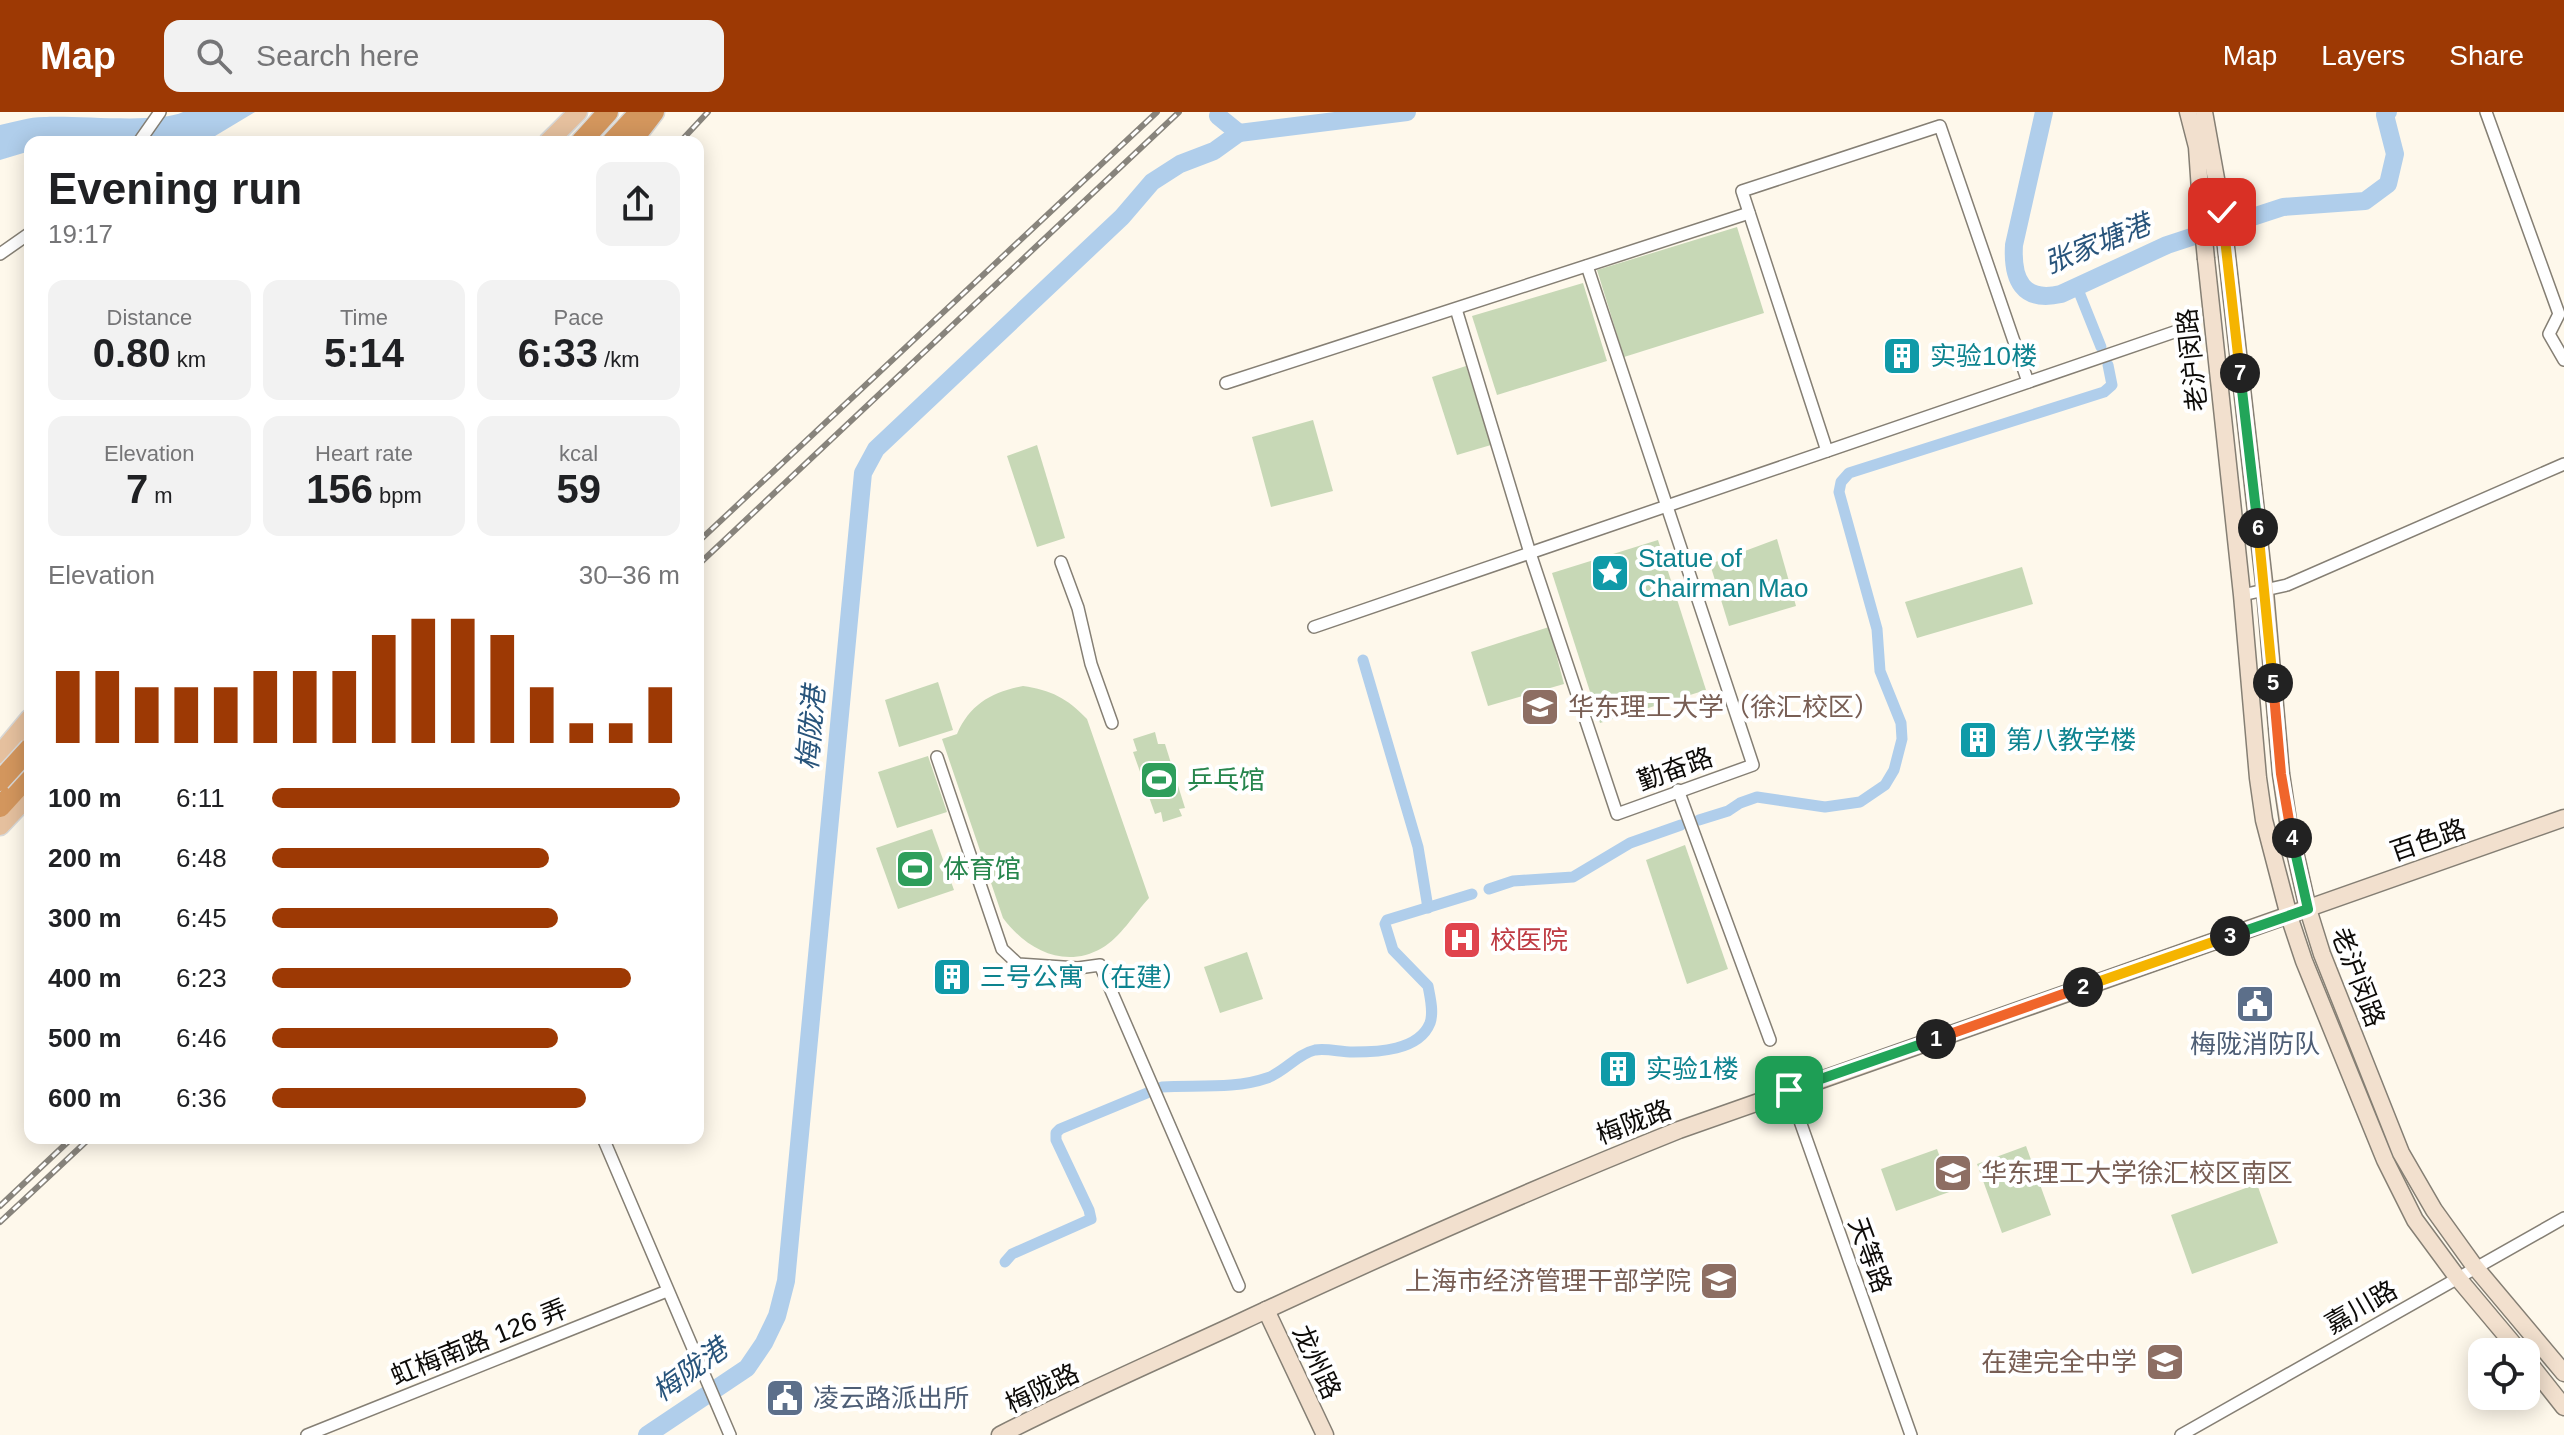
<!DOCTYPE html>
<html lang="en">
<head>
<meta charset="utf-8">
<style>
	:root { --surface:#fff; --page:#f2f2f2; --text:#202124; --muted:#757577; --accent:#9d3904 }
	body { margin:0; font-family:Arial,"Noto Sans SC",sans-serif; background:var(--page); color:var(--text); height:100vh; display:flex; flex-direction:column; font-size:30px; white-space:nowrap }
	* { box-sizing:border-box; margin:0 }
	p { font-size:26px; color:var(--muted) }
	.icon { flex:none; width:44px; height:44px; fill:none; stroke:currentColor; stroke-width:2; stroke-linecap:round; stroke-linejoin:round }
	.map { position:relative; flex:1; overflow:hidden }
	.sheet { position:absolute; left:24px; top:24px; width:680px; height:1008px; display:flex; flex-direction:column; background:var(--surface); border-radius:16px; box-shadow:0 4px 20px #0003 }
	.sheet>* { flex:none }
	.buttons { position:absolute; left:2468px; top:1226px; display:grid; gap:16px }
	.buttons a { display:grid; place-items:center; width:72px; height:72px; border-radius:16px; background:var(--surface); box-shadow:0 4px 20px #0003; font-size:40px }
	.pin { position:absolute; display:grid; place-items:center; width:68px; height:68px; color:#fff; margin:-34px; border-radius:16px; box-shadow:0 4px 12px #0006 }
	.km { position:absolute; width:40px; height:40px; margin:-20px; border-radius:50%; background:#222; color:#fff; font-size:22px; line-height:40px; text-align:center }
	.round { display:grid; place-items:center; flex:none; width:84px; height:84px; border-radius:16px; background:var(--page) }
	.headline { display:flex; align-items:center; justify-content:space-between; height:136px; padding:0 24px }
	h1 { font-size:44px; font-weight:700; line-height:60px }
	.stats { display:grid; grid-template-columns:repeat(3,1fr); gap:12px; height:136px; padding:8px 24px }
	.stats div { display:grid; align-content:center; border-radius:16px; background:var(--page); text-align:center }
	.stats b { font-size:40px; font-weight:700 }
	.stats small { font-size:22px; font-weight:400 }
	.stats p { font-size:22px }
	.chart { height:224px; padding:16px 24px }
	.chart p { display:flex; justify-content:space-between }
	.chart svg { width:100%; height:144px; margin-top:8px; stroke:var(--accent); stroke-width:6 }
	ul { padding:0 24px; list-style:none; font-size:26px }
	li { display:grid; grid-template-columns:128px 96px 1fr; align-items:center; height:60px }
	li i { height:20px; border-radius:10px; background:var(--accent) }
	header { display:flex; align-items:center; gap:48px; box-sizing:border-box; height:112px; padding:0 40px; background:var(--accent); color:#fff }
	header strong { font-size:38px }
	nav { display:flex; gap:44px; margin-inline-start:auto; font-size:28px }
	.search { width:560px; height:72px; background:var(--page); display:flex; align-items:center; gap:20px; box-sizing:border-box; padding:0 28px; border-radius:16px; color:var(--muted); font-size:30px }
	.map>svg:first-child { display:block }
	.green { fill:#c7d8b6 }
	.water { fill:#b0ceeb }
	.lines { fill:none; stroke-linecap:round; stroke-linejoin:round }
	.canal { stroke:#b0ceeb; stroke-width:11 }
	.river { stroke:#b0ceeb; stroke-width:18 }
	.street-casing { stroke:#857f74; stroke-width:14 }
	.secondary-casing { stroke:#857f74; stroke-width:19 }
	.primary-casing { stroke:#d8d8d7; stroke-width:21 }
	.highway-casing { stroke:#d8d8d7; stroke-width:23 }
	.street { stroke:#fff; stroke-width:11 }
	.secondary { stroke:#f2e0ce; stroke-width:16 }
	.primary { stroke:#e5c09e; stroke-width:18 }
	.highway { stroke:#d3965d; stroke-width:20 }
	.rail-casing { stroke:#88847c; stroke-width:6 }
	.rail { stroke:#fff; stroke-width:3; stroke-dasharray:9; stroke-linecap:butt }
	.secondary-bridge-casing { stroke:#857f74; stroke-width:19; stroke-linecap:butt }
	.highway-bridge-casing { stroke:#d8d8d7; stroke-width:23; stroke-linecap:butt }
	.secondary-bridge { stroke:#f2e0ce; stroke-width:16 }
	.highway-bridge { stroke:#d3965d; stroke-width:20 }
	.split-1-casing { stroke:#fff; stroke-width:16 }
	.split-2-casing { stroke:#fff; stroke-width:16 }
	.split-3-casing { stroke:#fff; stroke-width:16 }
	.split-4-casing { stroke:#fff; stroke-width:16 }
	.split-5-casing { stroke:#fff; stroke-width:16 }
	.split-6-casing { stroke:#fff; stroke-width:16 }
	.split-7-casing { stroke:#fff; stroke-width:16 }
	.split-8-casing { stroke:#fff; stroke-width:16 }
	.split-1 { stroke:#22a559; stroke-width:10 }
	.split-2 { stroke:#f0652b; stroke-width:10 }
	.split-3 { stroke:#f5b400; stroke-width:10 }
	.split-4 { stroke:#22a559; stroke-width:10 }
	.split-5 { stroke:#f0652b; stroke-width:10 }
	.split-6 { stroke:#f5b400; stroke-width:10 }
	.split-7 { stroke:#22a559; stroke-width:10 }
	.split-8 { stroke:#f5b400; stroke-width:10 }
	.labels { text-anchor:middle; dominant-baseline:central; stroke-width:8; stroke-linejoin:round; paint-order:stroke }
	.culture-label { font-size:26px; fill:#0d838f; stroke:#fff; text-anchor:start }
	.street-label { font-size:26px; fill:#0d0b08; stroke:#fff }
	.education-label { font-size:26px; fill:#785e54; stroke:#fff; text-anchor:start }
	.leisure-label { font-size:26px; fill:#27864d; stroke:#fff; text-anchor:start }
	.health-label { font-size:26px; fill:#be3a42; stroke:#fff; text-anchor:start }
	.service-label { font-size:26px; fill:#4e5e75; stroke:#fff }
	.water-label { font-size:28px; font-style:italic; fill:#28547b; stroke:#fff }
</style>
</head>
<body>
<header>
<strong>Map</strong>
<div class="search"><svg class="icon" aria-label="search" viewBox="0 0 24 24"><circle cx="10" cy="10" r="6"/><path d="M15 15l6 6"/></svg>Search here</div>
<nav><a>Map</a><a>Layers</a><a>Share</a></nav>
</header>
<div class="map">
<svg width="2564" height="1323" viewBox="0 0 2564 1323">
	<rect width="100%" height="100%" fill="#fef8eb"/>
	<g class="green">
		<polygon points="1737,115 1764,201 1624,245 1597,158"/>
		<polygon points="1583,171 1607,249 1497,283 1472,204"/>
		<polygon points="1466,254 1491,333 1457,343 1432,265"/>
		<polygon points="1313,308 1333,379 1271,395 1252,325"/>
		<polygon points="1037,333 1065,426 1037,435 1007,344"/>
		<polygon points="1777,427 1796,494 1729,514 1710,452"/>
		<polygon points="1658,428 1706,578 1600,611 1552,461"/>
		<polygon points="2022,455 2033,492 1917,526 1905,490"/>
		<polygon points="1549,515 1564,572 1488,594 1471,540"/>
		<polygon points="938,570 953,618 899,635 885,588"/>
		<path d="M1023 574C1051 578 1067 586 1087 607L1149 786C1135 801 1120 826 1102 836 1064 858 1026 837 1003 806L942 627 957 622C970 592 992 580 1023 574Z"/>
		<polygon points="1155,620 1158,632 1165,632 1185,696 1179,697 1182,704 1163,710 1161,700 1155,702 1133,640 1137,639 1133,627"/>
		<polygon points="928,644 947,700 897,716 878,660"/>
		<polygon points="932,717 954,778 898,797 876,736"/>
		<polygon points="1685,733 1728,857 1687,872 1646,748"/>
		<polygon points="1247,840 1263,887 1220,901 1204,855"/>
		<polygon points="2026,1034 2051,1103 2002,1121 1977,1052"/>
		<polygon points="1937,1037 1952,1079 1896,1099 1881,1057"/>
		<polygon points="2257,1072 2278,1131 2192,1162 2171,1103"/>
	</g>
	<path class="water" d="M183 0H255L205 30H30V39L0 48V13C14 10 29 5 44 5 76 3 159 12 183 0Z"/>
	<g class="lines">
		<g class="canal">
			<polyline points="2077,175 2101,235"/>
			<polyline points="1363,548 1418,735 1428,796"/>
			<polyline points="1699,708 1728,699 1740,691 1757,685 1825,695 1860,690 1885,673 1894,658 1902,627 1901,611 1880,559 1877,517 1839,380 1841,370 1849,361 2104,280 2112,273 2108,253"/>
			<polyline points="1489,777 1513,769 1573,765 1630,731 1681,713"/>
			<path d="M1162 975C1196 973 1236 977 1267 966 1285 960 1297 942 1315 938 1327 936 1340 940 1353 940 1377 940 1419 939 1430 911 1434 900 1430 885 1428 874L1393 838 1385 812 1387 808 1472 782"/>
			<polyline points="1005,1150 1012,1142 1091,1107 1089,1098 1056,1028 1056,1021 1060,1017 1147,981"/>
		</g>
		<g class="river">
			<path d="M2044 0 2014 133C2012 167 2022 191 2061 182L2167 133 2283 95 2365 89 2388 72 2395 42 2385 3 2388 0"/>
			<polyline points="1218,4 1239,21 1407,0"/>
			<polyline points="647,1323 747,1256 764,1231 777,1204 786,1169 863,361 876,337 1122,105 1152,70 1180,52 1214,39 1239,21"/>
		</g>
		<g class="street-casing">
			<g id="street">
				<polyline points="2486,0 2559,202 2549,222 2564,248"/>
				<polyline points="139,30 160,0"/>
				<polyline points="0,142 30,121"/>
				<polyline points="1456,197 1530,441 1617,702 1753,653 1587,154"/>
				<polyline points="1226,271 1749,101"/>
				<polyline points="1827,339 1742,79 1940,14 2028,270"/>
				<polyline points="1061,450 1078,496 1091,552 1112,611"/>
				<polyline points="2242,483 2287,473 2564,352"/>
				<polyline points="1314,515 2183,217"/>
				<polyline points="937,645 1002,837 1018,852 1078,856 1100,853 1239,1174"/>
				<polyline points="1678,678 1770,928"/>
				<polyline points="1789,978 1911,1323"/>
				<polyline points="603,1026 730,1323"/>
				<polyline points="307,1323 667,1179"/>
				<polyline points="2181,1323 2564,1106"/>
			</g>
		</g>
		<g class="secondary-casing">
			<g id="secondary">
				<polyline points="2188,0 2197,35 2202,107"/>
				<polyline points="2204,0 2222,100 2265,479 2281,662 2288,709 2308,797 2322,842 2401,1041 2434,1098 2475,1155 2564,1261"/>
				<polyline points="2206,147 2242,483 2258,666 2264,708 2289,804 2304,849 2385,1048 2415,1108 2457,1165 2520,1240"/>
				<polyline points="1266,1198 1325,1323"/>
				<polyline points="2526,1247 2564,1295"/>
				<path d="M1000 1323C1076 1284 1154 1250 1232 1214 1379 1145 1527 1079 1679 1018L2564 706"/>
			</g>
		</g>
		<g class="primary-casing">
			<g id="primary">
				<polyline points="548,30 578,0"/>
				<polyline points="0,642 30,606"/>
				<polyline points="0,714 30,682"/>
			</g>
		</g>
		<g class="highway-casing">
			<g id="highway">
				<polyline points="581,30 608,0"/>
				<polyline points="612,30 640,0"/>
				<polyline points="631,30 654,0"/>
				<polyline points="0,695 30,662"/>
			</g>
		</g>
		<use href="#street" class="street"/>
		<use href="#secondary" class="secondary"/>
		<use href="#primary" class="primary"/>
		<use href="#highway" class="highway"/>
		<g class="rail-casing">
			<g id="rail">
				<polyline points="680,30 708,0"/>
				<polyline points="698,430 1157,0"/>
				<polyline points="698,453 1179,0"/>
				<polyline points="0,1094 72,1026"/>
				<polyline points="0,1110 90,1026"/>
			</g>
		</g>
		<use href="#rail" class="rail"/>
		<g class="secondary-bridge-casing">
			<polyline id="secondary-bridge" points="2202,107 2206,147"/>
		</g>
		<g class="highway-bridge-casing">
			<polyline id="highway-bridge" points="0,669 30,636"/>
		</g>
		<use href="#secondary-bridge" class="secondary-bridge"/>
		<use href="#highway-bridge" class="highway-bridge"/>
	</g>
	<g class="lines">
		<g class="split-1-casing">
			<polyline id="split-1" points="1789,978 1936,927"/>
		</g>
		<g class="split-2-casing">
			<polyline id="split-2" points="1936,927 2083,875"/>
		</g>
		<g class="split-3-casing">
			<polyline id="split-3" points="2083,875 2230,824"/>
		</g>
		<g class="split-4-casing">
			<polyline id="split-4" points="2230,824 2308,797 2292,726"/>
		</g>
		<g class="split-5-casing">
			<polyline id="split-5" points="2273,571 2281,662 2292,726"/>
		</g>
		<g class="split-6-casing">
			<polyline id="split-6" points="2258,416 2273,571"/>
		</g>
		<g class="split-7-casing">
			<polyline id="split-7" points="2240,261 2258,416"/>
		</g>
		<g class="split-8-casing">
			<polyline id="split-8" points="2222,100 2240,261"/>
		</g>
		<use href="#split-1" class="split-1"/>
		<use href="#split-2" class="split-2"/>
		<use href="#split-3" class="split-3"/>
		<use href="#split-4" class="split-4"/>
		<use href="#split-5" class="split-5"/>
		<use href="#split-6" class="split-6"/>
		<use href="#split-7" class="split-7"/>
		<use href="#split-8" class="split-8"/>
	</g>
	<defs>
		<g id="building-square" transform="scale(2)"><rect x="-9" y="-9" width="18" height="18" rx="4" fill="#0f9aa8" stroke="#fff"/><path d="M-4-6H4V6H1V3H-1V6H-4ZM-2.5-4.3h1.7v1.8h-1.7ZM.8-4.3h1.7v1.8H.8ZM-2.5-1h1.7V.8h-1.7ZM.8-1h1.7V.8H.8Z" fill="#fff"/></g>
		<g id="sight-square" transform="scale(2)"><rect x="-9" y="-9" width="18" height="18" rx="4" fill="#0f9aa8" stroke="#fff"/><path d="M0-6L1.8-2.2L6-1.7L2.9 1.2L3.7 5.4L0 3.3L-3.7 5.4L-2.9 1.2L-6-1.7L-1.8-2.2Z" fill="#fff"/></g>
		<g id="university-square" transform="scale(2)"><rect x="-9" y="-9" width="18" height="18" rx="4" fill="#8d6e63" stroke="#fff"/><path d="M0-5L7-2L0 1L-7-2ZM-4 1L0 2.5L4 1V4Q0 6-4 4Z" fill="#fff"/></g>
		<g id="stadium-square" transform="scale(2)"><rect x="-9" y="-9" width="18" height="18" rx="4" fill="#2e9e5b" stroke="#fff"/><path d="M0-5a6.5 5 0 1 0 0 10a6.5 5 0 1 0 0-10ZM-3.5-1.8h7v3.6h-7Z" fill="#fff"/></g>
		<g id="hospital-square" transform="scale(2)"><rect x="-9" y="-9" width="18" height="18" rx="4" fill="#e0444e" stroke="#fff"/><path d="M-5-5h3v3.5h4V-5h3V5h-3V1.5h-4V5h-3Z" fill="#fff"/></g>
		<g id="civic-square" transform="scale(2)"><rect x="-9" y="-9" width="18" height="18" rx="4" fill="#5c6f8a" stroke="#fff"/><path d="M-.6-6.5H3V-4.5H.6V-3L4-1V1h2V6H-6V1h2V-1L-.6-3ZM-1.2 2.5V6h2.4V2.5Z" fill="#fff"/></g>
		<g id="school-square" transform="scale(2)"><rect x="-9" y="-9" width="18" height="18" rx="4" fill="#8d6e63" stroke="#fff"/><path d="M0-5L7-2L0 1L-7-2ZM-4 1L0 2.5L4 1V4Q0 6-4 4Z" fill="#fff"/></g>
	</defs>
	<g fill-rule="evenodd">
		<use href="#building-square" x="1902" y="244"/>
		<use href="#sight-square" x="1610" y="461"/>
		<use href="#university-square" x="1540" y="595"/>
		<use href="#building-square" x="1978" y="628"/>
		<use href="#stadium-square" x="1159" y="668"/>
		<use href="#stadium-square" x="915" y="757"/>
		<use href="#hospital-square" x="1462" y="828"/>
		<use href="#building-square" x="952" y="865"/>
		<use href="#civic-square" x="2255" y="892"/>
		<use href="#building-square" x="1618" y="957"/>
		<use href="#university-square" x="1953" y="1061"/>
		<use href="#school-square" x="1719" y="1169"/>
		<use href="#school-square" x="2165" y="1250"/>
		<use href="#civic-square" x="785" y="1286"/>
	</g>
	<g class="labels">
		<g class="culture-label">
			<text x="1930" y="244">实验10楼</text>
			<text x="1638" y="446">Statue of<tspan x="1638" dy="30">Chairman Mao</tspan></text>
			<text x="2006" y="628">第八教学楼</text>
			<text x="980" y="865">三号公寓（在建）</text>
			<text x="1646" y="957">实验1楼</text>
		</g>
		<g class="street-label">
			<text transform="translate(2192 248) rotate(-96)">老沪闵路</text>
			<text transform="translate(1675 657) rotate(-20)">勤奋路</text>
			<text transform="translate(2428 728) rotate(-19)">百色路</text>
			<text transform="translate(2358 865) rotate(69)">老沪闵路</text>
			<text transform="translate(1634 1010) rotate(-21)">梅陇路</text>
			<text transform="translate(1870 1143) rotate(70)">天等路</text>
			<text transform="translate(2361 1195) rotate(-30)">嘉川路</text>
			<text transform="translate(479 1230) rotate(-22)">虹梅南路 126 弄</text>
			<text transform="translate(1317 1250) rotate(65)">龙州路</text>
			<text transform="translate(1042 1276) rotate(-26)">梅陇路</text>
		</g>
		<g class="education-label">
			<text x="1568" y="595">华东理工大学（徐汇校区）</text>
			<text x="1981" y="1061">华东理工大学徐汇校区南区</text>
			<text x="1691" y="1169" text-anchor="end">上海市经济管理干部学院</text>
			<text x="2137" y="1250" text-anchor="end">在建完全中学</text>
		</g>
		<g class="leisure-label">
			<text x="1187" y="668">乒乓馆</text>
			<text x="943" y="757">体育馆</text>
		</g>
		<g class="health-label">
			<text x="1490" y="828">校医院</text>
		</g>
		<g class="service-label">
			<text x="2255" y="932">梅陇消防队</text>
			<text x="813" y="1286" text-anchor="start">凌云路派出所</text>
		</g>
		<g class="water-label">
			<text transform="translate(2097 132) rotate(-22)">张家塘港</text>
			<text transform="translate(811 616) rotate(-85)">梅陇港</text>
			<text transform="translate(690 1258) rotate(-36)">梅陇港</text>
		</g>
	</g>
</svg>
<div class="buttons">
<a><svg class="icon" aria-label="locate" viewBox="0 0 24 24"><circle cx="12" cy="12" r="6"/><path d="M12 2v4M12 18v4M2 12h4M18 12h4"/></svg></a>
</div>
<div class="pin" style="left:1789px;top:978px;background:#1e9e55"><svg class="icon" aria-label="arrive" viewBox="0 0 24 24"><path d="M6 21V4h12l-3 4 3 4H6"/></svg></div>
<div class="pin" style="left:2222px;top:100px;background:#d93025"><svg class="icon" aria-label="check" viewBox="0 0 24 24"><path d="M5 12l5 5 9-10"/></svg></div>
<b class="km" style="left:1936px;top:927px">1</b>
<b class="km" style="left:2083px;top:875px">2</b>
<b class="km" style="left:2230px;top:824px">3</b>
<b class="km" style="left:2292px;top:726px">4</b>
<b class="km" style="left:2273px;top:571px">5</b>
<b class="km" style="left:2258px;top:416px">6</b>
<b class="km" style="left:2240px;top:261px">7</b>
<section class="sheet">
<div class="headline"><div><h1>Evening run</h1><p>19:17</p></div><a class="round"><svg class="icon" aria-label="share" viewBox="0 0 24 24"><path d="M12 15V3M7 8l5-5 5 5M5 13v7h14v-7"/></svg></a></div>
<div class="stats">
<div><p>Distance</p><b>0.80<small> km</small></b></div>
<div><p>Time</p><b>5:14</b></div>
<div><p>Pace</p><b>6:33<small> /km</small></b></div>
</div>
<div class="stats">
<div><p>Elevation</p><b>7<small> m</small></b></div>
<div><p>Heart rate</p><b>156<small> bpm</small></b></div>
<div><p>kcal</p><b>59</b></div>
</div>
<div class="chart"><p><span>Elevation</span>30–36 m</p>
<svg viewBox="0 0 160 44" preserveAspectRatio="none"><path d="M5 44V22M15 44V22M25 44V27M35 44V27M45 44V27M55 44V22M65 44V22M75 44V22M85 44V11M95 44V6M105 44V6M115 44V11M125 44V27M135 44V38M145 44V38M155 44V27"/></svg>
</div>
<ul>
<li><b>100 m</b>6:11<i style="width:100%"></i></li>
<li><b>200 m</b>6:48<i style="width:68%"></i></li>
<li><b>300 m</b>6:45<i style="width:70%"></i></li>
<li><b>400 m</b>6:23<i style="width:88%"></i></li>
<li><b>500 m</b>6:46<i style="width:70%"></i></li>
<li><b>600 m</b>6:36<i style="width:77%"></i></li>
</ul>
</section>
</div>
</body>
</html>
